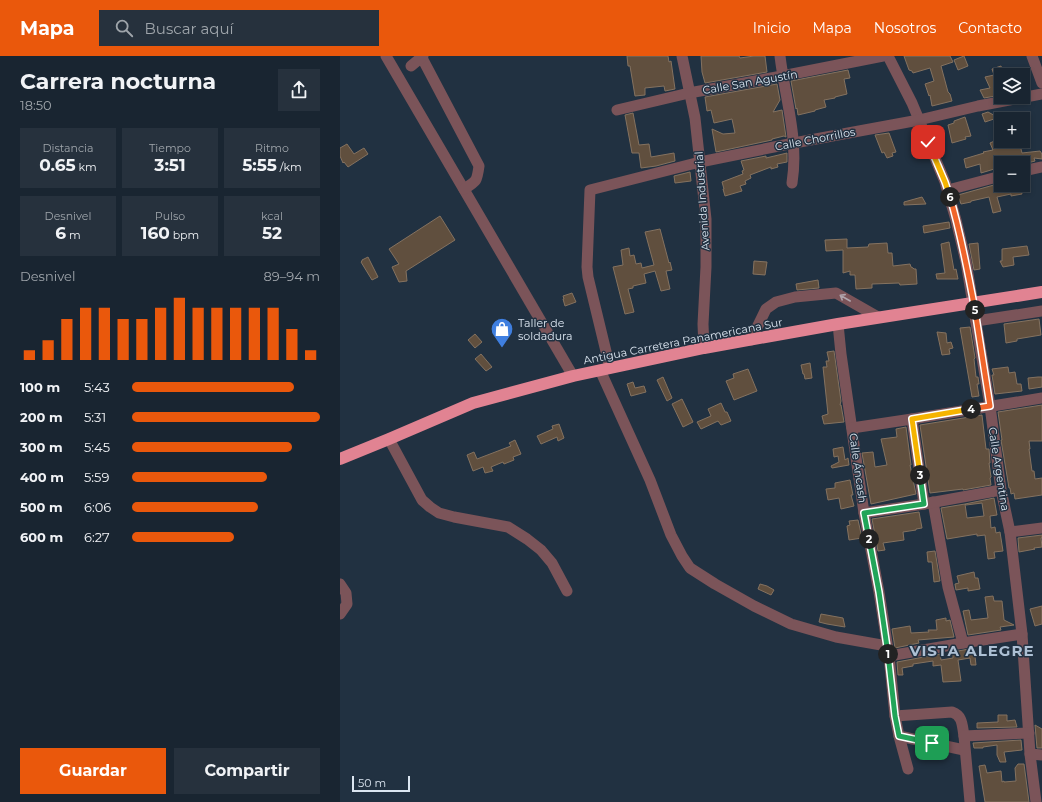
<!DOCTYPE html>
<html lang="es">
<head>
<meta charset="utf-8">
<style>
	:root { --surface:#192531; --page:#26313d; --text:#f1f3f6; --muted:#9fa5ab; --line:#37424d; --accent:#ea580c }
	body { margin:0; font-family:Montserrat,sans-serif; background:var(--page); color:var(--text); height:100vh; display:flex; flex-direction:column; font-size:15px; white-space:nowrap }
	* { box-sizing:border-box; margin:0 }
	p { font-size:13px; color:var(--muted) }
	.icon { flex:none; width:22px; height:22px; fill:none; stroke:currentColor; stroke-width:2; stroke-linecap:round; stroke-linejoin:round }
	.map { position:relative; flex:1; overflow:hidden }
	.details { display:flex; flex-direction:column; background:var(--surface); width:340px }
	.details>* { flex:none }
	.buttons { position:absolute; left:654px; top:12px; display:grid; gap:8px }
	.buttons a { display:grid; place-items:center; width:36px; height:36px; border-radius:0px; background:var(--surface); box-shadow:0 2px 6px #0003,0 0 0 1px var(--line); font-size:20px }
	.scale { position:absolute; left:12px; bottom:10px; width:58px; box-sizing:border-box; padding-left:4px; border:2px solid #dbe5f0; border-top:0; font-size:11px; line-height:14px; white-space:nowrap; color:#dbe5f0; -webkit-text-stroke:3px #213141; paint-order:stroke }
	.pin { position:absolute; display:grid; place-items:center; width:34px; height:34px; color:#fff; margin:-17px; border-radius:8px; box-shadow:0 2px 6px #0006 }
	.km { position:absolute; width:20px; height:20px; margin:-10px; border-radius:50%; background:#222; color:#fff; font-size:11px; line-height:20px; text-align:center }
	.round { display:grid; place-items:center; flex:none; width:42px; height:42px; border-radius:0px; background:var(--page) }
	.head { display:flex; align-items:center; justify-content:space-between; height:68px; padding:0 20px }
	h1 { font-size:22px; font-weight:700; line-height:30px }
	.stats { display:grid; grid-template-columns:repeat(3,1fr); gap:6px; height:68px; padding:4px 20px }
	.stats div { display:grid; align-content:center; border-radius:0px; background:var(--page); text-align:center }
	.stats b { font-size:17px; font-weight:700 }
	.stats small { font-size:11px; font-weight:400 }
	.stats p { font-size:11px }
	.chart { height:112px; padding:8px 20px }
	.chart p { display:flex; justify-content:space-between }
	.chart svg { width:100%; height:72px; margin-top:4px; stroke:var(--accent); stroke-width:6 }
	.cta { display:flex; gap:8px; margin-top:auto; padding:8px 20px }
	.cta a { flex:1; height:46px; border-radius:0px; background:var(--accent); color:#fff; font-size:16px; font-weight:700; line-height:46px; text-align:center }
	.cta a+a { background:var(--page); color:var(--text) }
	ul { padding:0 20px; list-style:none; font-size:13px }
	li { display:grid; grid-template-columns:64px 48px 1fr; align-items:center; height:30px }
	li i { height:10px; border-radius:5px; background:var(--accent) }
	header { display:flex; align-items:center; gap:24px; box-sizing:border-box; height:56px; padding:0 20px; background:var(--accent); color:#fff }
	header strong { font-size:19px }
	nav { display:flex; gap:22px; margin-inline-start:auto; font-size:14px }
	.search { width:280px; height:36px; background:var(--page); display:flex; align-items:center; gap:10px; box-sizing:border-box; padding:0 14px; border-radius:0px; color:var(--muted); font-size:15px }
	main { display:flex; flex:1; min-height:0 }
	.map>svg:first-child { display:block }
	.building { fill:#604f3e; stroke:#847260 }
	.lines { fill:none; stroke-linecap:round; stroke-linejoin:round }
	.minor { stroke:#7b5459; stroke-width:11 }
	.highway { stroke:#e18392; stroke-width:12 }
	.oneway { stroke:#b0a4ac }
	.split-1-casing { stroke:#fff; stroke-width:8 }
	.split-2-casing { stroke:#fff; stroke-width:8 }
	.split-3-casing { stroke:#fff; stroke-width:8 }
	.split-4-casing { stroke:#fff; stroke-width:8 }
	.split-5-casing { stroke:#fff; stroke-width:8 }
	.split-6-casing { stroke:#fff; stroke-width:8 }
	.split-7-casing { stroke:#fff; stroke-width:8 }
	.split-1 { stroke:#22a559; stroke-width:5 }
	.split-2 { stroke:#22a559; stroke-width:5 }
	.split-3 { stroke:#22a559; stroke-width:5 }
	.split-4 { stroke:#f5b400; stroke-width:5 }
	.split-5 { stroke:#f0652b; stroke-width:5 }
	.split-6 { stroke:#f0652b; stroke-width:5 }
	.split-7 { stroke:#f5b400; stroke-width:5 }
	.labels { text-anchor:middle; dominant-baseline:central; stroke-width:3; stroke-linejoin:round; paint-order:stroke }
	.street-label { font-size:11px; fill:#dbe5f0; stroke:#213141 }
	.poi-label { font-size:11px; fill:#dbe5f0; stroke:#213141; text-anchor:start }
	.district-label { font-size:15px; font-weight:bold; letter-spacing:1px; fill:#adc0d4; stroke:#213141 }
</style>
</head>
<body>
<header>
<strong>Mapa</strong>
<div class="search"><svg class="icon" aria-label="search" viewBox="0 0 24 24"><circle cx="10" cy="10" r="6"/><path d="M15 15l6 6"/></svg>Buscar aquí</div>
<nav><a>Inicio</a><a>Mapa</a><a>Nosotros</a><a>Contacto</a></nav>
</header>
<main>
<section class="details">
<div class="head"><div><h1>Carrera nocturna</h1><p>18:50</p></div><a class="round"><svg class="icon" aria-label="share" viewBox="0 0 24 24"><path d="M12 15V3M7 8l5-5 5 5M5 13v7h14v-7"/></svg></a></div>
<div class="stats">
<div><p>Distancia</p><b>0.65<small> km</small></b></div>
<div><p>Tiempo</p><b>3:51</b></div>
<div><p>Ritmo</p><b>5:55<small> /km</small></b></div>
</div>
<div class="stats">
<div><p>Desnivel</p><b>6<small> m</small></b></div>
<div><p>Pulso</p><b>160<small> bpm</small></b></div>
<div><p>kcal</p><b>52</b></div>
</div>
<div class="chart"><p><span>Desnivel</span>89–94 m</p>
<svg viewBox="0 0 160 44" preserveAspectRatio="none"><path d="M5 44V38M15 44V32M25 44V19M35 44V12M45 44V12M55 44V19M65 44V19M75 44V12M85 44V6M95 44V12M105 44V12M115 44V12M125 44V12M135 44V12M145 44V25M155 44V38"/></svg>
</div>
<ul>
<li><b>100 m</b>5:43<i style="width:86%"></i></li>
<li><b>200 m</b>5:31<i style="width:100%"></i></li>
<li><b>300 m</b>5:45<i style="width:85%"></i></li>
<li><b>400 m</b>5:59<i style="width:72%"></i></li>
<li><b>500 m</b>6:06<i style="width:67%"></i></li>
<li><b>600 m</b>6:27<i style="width:54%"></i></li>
</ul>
<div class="cta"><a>Guardar</a><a>Compartir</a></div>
</section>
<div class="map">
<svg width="702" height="746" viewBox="0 0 702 746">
	<rect width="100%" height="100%" fill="#213141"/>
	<g class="building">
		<polygon points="287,0 328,0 329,6 331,5 335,33 325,35 324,30 305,32 305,39 295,40 290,10 288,10"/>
		<polygon points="361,0 399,0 400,2 414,0 425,0 427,16 365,27 362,16"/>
		<polygon points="564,0 610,0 613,6 601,10 608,36 610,38 612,45 592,50 590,39 589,40 585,28 594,25 590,12 573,17 572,15 569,14"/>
		<polygon points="624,0 628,10 618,14 614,4"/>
		<polygon points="661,10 664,19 661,19 661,39 644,42 640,34 650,32 645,21 654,19 652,13"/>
		<polygon points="508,14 510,22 504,23 507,38 495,41 495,42 484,44 486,51 475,54 475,55 458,59 457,52 456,53 451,25"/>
		<polygon points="437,28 440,44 433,56 442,54 446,81 444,80 432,83 432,84 376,96 372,73 383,78 395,77 392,63 374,67 371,54 367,55 365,41"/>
		<polygon points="648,56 661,63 661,79 659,79 654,63 645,66 642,58"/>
		<polygon points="293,57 299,89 309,88 311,101 334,97 335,105 316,110 301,112 299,97 292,97 285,59"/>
		<polygon points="625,61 631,80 625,81 626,83 612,87 608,69 614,67 614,65"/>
		<polygon points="549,77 556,96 552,97 553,100 547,102 544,96 542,97 535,79"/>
		<polygon points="659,83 659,85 679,85 682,97 700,95 702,98 702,103 694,102 695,105 684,108 683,107 661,107 661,111 641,117 640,108 626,112 624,103 644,97 643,96 653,94 650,87"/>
		<polygon points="7,88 14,98 24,92 28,98 8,111 4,106 3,107 0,100 0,92"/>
		<polygon points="447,97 447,106 437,108 438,111 431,113 431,111 410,119 411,122 405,125 406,128 400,130 402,135 385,140 383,133 384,133 382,126 403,118 402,115 404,114 401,105 426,100 426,102"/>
		<polygon points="350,116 351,125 335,127 334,120"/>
		<polygon points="661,127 661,129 680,129 682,138 671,140 671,138 657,141 661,155 653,157 649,141 631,145 631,146 621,148 618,139"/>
		<polygon points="582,141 586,148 564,149 564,146"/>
		<polygon points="100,160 115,184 66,215 67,225 59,226 52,211 59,208 49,193"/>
		<polygon points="609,166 610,172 584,177 583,170"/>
		<polygon points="320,173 329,207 330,206 332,214 326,215 330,233 321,235 315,215 304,218 306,227 293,230 293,232 288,233 294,256 285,258 273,211 283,209 281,194 289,192 290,200 294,199 296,208 301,207 302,212 314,209 305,176"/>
		<polygon points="507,183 507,192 528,191 529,188 547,187 548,197 552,197 553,210 570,208 571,211 573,212 574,213 576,213 577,228 560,229 559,227 532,228 532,232 516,233 515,219 510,219 510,215 503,217 503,194 486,195 485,184"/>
		<polygon points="609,186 614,214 616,213 618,223 597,223 596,218 605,217 601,188"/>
		<polygon points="638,187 640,213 634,214 629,188"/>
		<polygon points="687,190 689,199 673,201 674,209 663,211 660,205 662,205 662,193"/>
		<polygon points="28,201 38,221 32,224 21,206 22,205 22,204"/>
		<polygon points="414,205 427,206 425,219 413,218"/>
		<polygon points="478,224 479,232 457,234 456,228"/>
		<polygon points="232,237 236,246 225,250 223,243 224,243 223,240"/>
		<polygon points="699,263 701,279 677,283 677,285 666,287 664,268"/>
		<polygon points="630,271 635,302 634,303 636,321 638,321 639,328 637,328 639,340 632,341 620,272"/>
		<polygon points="597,276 606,277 607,287 611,286 613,292 609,293 610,298 602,299"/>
		<polygon points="135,278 142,286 135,292 128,284"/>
		<polygon points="494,295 501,345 500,349 501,349 504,366 484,368 482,360 488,358 483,311 487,311 486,305 489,305 487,296"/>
		<polygon points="141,298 152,311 146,315 135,303"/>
		<polygon points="470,307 472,322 465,323 464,318 463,318 461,309"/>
		<polygon points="668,311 669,317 675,316 677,328 681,328 682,335 655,338 652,319 654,319 652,313"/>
		<polygon points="408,313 417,335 394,344 386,325 394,322 393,318"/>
		<polygon points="323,321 332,342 327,345 317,324"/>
		<polygon points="698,321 702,321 702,331 689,333 688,322"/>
		<polygon points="293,326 295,332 304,330 306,336 291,340 287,328"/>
		<polygon points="342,343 353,366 343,371 332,348"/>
		<polygon points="381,347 385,356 387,356 391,365 381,369 378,365 361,373 357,366 371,360 368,353"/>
		<polygon points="702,349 702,385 689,385 690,393 689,393 692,415 694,415 695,423 702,422 702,439 675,443 674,437 671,438 670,432 669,432 661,384 662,384 658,356"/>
		<polygon points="642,359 646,393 649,393 650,407 649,407 651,421 650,422 651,429 623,434 623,433 590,437 580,369"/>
		<polygon points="219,368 224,382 218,385 217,381 201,388 197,380 213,373 212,370"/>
		<polygon points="566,371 571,409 570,409 576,438 531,448 522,397 533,396 535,411 547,409 541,383 557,381 556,373"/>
		<polygon points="175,384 181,398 173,401 174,404 164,408 163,406 151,411 153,415 145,417 143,411 133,415 127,399 134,396 137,403 171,390 169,387"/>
		<polygon points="503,391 505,404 508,402 509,409 492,412 491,410 499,406 498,400 494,401 493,393"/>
		<polygon points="510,424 513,439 511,439 514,450 501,453 499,442 488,444 486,433 495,432 495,427"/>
		<polygon points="654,442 657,459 650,460 651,472 655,471 656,477 660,476 663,495 654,496 655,502 648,503 645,479 637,480 637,478 607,483 601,452 625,448 627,462 644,460 642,447 626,449 625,448"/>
		<polygon points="579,456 582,472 576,473 576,474 563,476 564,484 543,487 545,494 538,495 532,463"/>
		<polygon points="518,464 522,482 509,484 507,470 510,469 509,465"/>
		<polygon points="702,479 702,482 701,482 702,491 694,492 694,493 695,493 679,496 678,482"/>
		<polygon points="595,495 600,525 594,526 592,506 588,506 587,496"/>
		<polygon points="634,516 635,522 638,522 640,533 628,535 628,532 616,534 615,528 619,527 617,520"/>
		<polygon points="420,528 427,530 434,534 431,539 418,533"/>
		<polygon points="653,540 654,545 662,545 664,564 674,569 660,571 661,574 628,579 623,555 629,554 631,564 648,562 645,541"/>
		<polygon points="702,550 702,568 695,570 690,553"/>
		<polygon points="481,558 503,562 505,571 487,568 479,566"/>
		<polygon points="606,562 606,565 610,564 614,581 578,584 579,587 555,592 552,573 570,570 571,577 589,576 588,574 597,574 596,564"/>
		<polygon points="634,592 636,609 631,609 630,602 618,604 621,625 603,626 601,609 593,610 593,605 573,608 573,610 562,612 563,619 558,619 557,606 600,598 601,604 613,602 613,596"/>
		<polygon points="658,659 667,659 667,665 675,664 677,671 637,672 637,667 658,666"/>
		<polygon points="695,669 702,673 702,692 697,692"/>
		<polygon points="681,684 682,694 664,696 666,706 660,706 657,699 657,689 643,691 643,692 634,692 633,687"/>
		<polygon points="678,708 684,708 689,746 645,746 639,710 645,709 647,717 661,715 662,726 664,725 664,726 676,725 675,712"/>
	</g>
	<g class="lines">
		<g class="minor">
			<polyline points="46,0 233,320"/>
			<path d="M81 0 139 110C137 125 137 125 124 133"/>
			<polyline points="342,0 355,62 366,163 366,211 363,268 364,292"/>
			<path d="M440 0C445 42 459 84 452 127"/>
			<polyline points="548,0 572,47 605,126 616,164 626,206 650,350 661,434 670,476 682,578 690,698 696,746"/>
			<polyline points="692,0 702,27"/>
			<polyline points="71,10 83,0"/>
			<polyline points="277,54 349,37 442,20 543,0"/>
			<polyline points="683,115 702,111"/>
			<polyline points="608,134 661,120"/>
			<polyline points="636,265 702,255"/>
			<polyline points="498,268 501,298 524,457 539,536 549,600 555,660 559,680 624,694"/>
			<polyline points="411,284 426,253 436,246 455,241 496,237 538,261"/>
			<polyline points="270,312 248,221 247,211 250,134 360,106 454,87 579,64 638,50 702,38"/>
			<polyline points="260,314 310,424 331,479 342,500 350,512 375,528 414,550 451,568 496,581 547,590"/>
			<polyline points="572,363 584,448"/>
			<polyline points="512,372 572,363 702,342"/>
			<polyline points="49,383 82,444 90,451 99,457 114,461 168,471 187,483 201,494 212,507 227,535"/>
			<polyline points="593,446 608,531 623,587"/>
			<polyline points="524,457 584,448 661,434"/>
			<polyline points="670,476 702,472"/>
			<polyline points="0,528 6,537 7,548 0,558"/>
			<polyline points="549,600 623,587 682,578"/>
			<path d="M555 660 612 656C623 660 622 669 624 680"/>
			<polyline points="559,680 568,713"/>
			<polyline points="690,698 702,699"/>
			<polyline points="630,746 624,680 689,677"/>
		</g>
		<polyline class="highway" points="0,403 49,383 133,347 233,320 364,292 498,268 702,236"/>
	</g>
	<defs><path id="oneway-shaft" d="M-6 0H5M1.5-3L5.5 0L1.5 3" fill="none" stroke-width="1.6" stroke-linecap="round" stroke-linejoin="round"/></defs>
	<use class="oneway" href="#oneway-shaft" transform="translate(505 242) rotate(-150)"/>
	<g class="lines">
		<g class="split-1-casing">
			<polyline id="split-1" points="548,598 555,660 559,680 592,687"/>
		</g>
		<g class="split-2-casing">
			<polyline id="split-2" points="529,483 539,536 548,598"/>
		</g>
		<g class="split-3-casing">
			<polyline id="split-3" points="529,483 524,457 584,448 580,419"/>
		</g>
		<g class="split-4-casing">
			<polyline id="split-4" points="580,419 572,363 631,353"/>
		</g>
		<g class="split-5-casing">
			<polyline id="split-5" points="631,353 650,350 635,254"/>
		</g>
		<g class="split-6-casing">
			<path id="split-6" d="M610 141C621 178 628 216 635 254"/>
		</g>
		<g class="split-7-casing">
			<polyline id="split-7" points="588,86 605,126 610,141"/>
		</g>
		<use href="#split-1" class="split-1"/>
		<use href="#split-2" class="split-2"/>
		<use href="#split-3" class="split-3"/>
		<use href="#split-4" class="split-4"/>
		<use href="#split-5" class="split-5"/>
		<use href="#split-6" class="split-6"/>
		<use href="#split-7" class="split-7"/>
	</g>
	<defs>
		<g id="shop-pin" transform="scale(1.15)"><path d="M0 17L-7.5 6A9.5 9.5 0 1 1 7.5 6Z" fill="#3f7fe0" stroke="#213141"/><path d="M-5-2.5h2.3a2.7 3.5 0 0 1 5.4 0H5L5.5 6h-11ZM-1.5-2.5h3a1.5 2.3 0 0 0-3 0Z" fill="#fff"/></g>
	</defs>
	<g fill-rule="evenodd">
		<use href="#shop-pin" x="162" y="273"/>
	</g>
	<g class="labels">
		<g class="street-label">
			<text transform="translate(410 26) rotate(-10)">Calle San Agustín</text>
			<text transform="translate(475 83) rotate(-11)">Calle Chorrillos</text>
			<text transform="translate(362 145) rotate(-94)">Avenida Industrial</text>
			<text transform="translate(343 285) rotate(-11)">Antigua Carretera Panamericana Sur</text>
			<text transform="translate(518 412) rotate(82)">Calle Áncash</text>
			<text transform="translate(659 413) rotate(81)">Calle Argentina</text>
		</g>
		<g class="poi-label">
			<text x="178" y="267">Taller de<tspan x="178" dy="13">soldadura</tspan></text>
		</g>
		<g class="district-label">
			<text x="632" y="594">VISTA ALEGRE</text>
		</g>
	</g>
</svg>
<div class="buttons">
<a><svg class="icon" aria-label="layers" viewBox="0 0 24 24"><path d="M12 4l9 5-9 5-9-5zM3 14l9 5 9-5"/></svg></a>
<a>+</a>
<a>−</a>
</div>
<div class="scale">50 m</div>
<div class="pin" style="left:592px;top:687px;background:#1e9e55"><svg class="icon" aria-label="arrive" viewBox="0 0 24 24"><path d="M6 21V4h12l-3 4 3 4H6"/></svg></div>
<div class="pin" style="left:588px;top:86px;background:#d93025"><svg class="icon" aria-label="check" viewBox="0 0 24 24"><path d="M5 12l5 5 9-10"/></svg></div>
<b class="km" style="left:548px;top:598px">1</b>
<b class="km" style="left:529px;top:483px">2</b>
<b class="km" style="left:580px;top:419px">3</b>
<b class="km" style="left:631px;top:353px">4</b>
<b class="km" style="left:635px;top:254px">5</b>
<b class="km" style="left:610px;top:141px">6</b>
</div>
</main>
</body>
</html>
